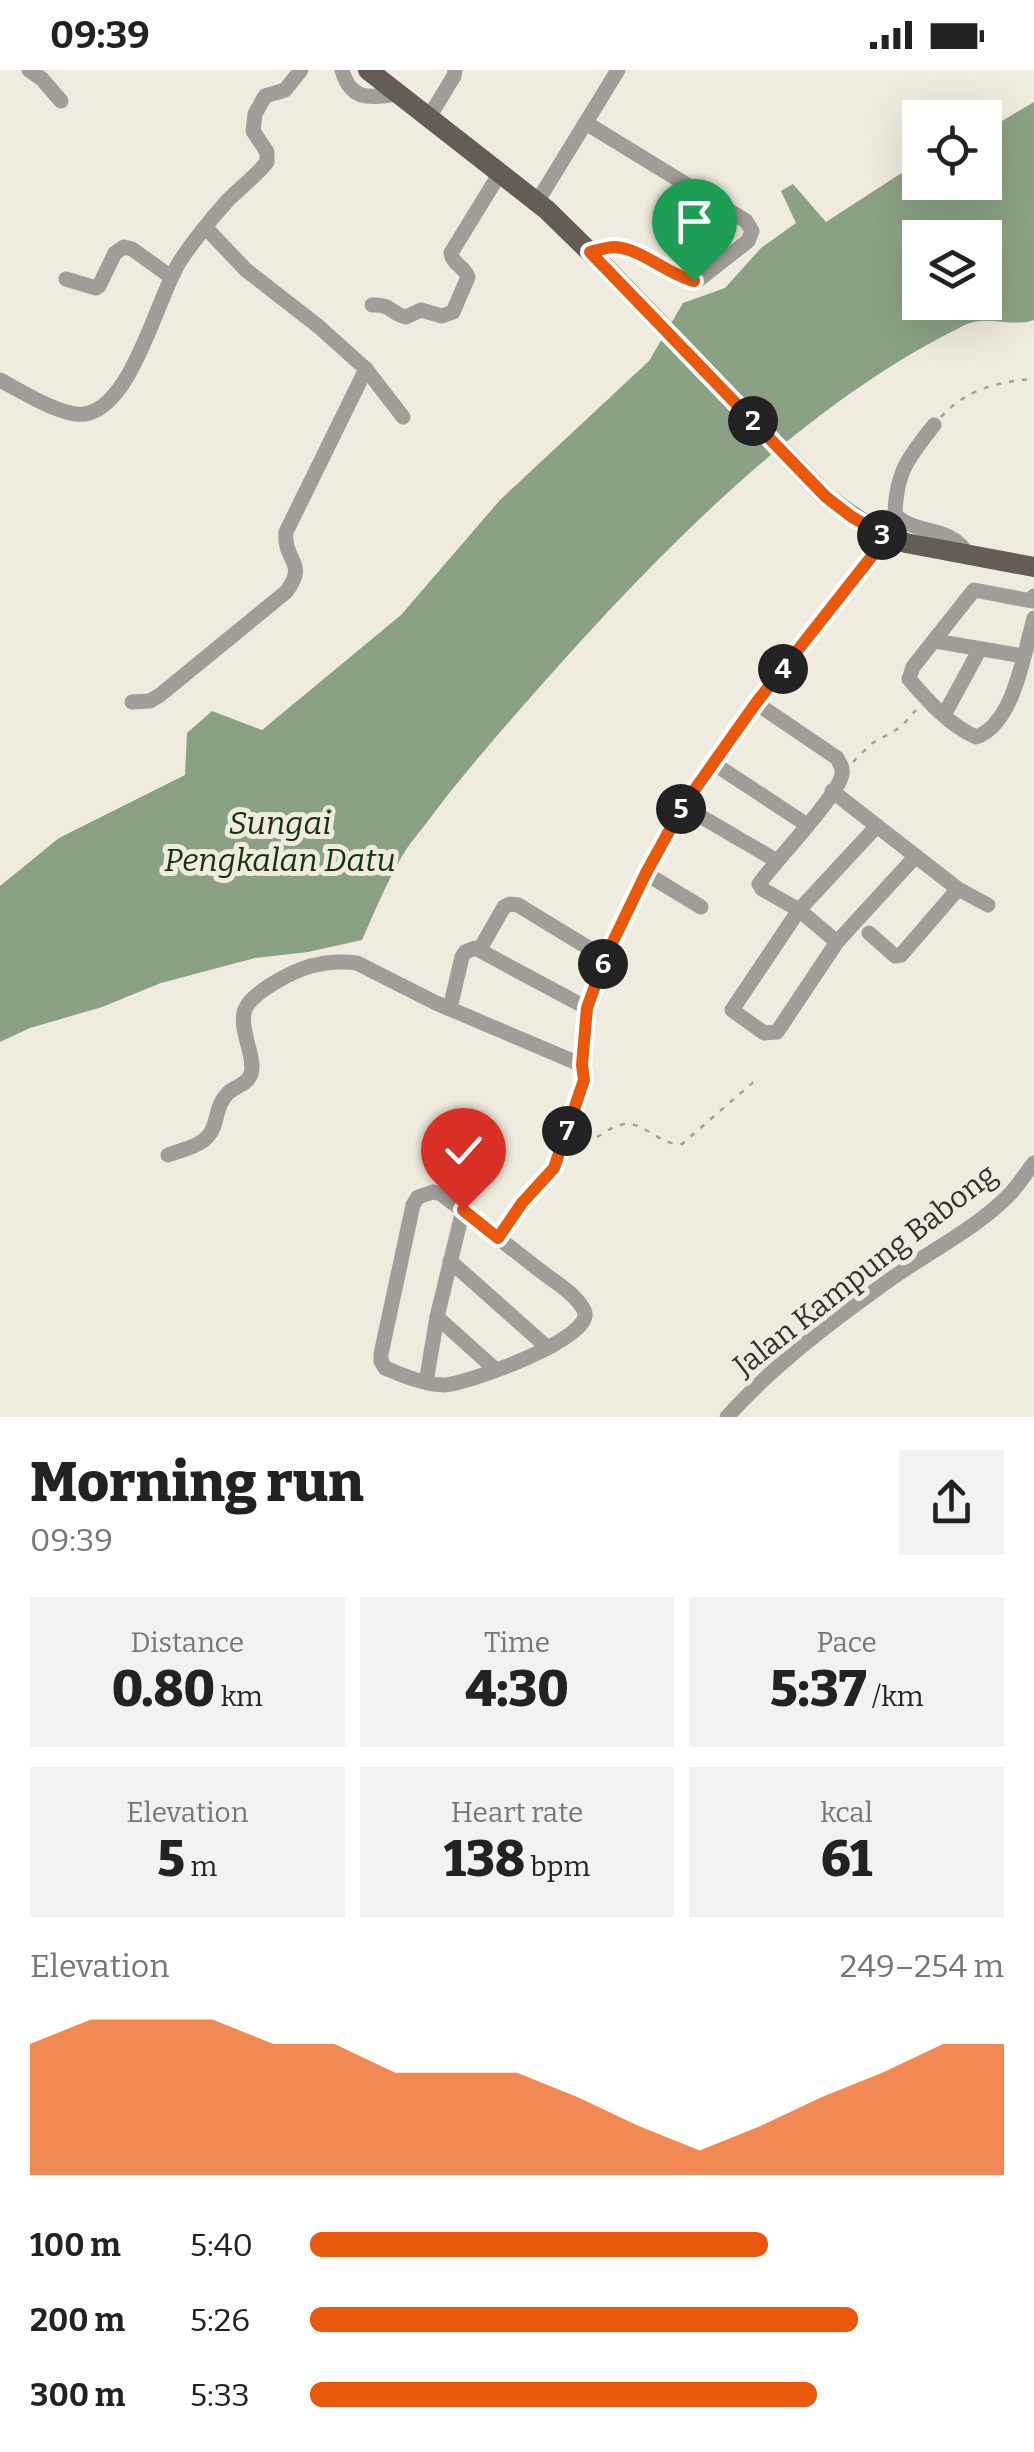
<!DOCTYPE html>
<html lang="en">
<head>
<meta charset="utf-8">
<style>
	:root { --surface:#fff; --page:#f2f2f2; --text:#222; --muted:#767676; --accent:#ea580c }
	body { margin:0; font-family:Bitter,serif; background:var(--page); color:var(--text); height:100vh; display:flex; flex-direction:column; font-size:38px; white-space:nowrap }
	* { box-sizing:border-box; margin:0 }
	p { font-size:32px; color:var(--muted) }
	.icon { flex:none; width:55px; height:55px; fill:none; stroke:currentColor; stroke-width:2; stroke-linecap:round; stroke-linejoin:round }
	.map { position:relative; height:1347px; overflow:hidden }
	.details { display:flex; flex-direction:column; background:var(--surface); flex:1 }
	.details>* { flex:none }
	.fabs { position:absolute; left:902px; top:30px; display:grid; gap:20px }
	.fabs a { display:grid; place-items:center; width:100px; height:100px; border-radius:0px; background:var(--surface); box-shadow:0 10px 40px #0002; font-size:50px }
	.pin { position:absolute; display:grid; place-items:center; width:85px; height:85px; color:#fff; margin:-102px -42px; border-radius:50% 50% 50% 0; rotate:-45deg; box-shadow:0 0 10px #0007 }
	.pin .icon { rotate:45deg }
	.km { position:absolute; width:50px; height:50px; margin:-25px; border-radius:50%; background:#222; color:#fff; font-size:28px; line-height:50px; text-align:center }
	.round { display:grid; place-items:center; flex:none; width:105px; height:105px; border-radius:0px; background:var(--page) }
	.headline { display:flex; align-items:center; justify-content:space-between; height:170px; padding:0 30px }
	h1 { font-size:55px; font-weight:800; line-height:75px }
	.metrics { display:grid; grid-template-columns:repeat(3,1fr); gap:15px; height:170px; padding:10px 30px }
	.metrics div { display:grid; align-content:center; border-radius:0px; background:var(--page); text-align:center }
	.metrics b { font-size:50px; font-weight:800 }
	.metrics small { font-size:28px; font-weight:400 }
	.metrics p { font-size:28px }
	.chart { height:280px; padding:20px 30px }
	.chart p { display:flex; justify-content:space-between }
	.chart svg { width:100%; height:180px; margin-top:10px; fill:var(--accent); opacity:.7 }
	ul { padding:0 30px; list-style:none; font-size:32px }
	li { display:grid; grid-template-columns:160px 120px 1fr; align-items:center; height:75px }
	li i { height:25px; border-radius:12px; background:var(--accent) }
	.status { display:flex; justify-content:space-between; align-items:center; height:70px; padding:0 50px; background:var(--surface); direction:ltr }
	.status svg { height:28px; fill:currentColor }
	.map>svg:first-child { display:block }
	.water { fill:#8aa283; fill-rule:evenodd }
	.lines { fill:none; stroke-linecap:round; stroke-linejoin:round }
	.path { stroke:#a4a197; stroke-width:2.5; stroke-dasharray:5 8; stroke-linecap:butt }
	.minor { stroke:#a19d99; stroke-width:15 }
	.major { stroke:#645d56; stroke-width:20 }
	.route-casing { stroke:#fff; stroke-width:20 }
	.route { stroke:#ea580c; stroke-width:12 }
	.labels { text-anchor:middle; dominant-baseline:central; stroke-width:10; stroke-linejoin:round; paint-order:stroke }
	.street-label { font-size:30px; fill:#33312d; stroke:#efebde }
	.water-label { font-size:32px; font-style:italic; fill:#143506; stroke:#efebde }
</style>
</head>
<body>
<div class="status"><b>09:39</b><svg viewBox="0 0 49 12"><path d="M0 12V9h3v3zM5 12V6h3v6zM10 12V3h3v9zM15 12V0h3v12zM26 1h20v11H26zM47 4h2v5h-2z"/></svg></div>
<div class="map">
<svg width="1034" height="1347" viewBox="0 0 1034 1347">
	<rect width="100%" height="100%" fill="#efebde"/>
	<path class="water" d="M1034 32V250C1013 258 987 245 967 254 793 338 641 501 515 645 485 680 455 714 428 751 419 763 408 775 401 788 386 814 374 843 362 870L308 882 255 888 161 913 102 937 30 958 0 972V816L59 768 185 705 187 663 212 641 262 660 401 545 500 430 649 291 683 233 725 218 761 178 796 153 781 121 793 114 826 152 900 104 920 94V112H985V61ZM920 168H985V232H920Z"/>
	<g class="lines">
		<g class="path">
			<path d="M941 347C965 320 999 311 1034 309"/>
			<polyline points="853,692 871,674 901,657 916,640"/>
			<path d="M597 1067C604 1063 612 1057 620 1055 642 1048 658 1076 682 1074L758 1008"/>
		</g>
		<g class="minor">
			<polyline points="29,0 42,9 61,31"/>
			<path d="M342 0C351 33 372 27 399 24"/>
			<polyline points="429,47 454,6 455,0"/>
			<path d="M586 53 746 151 752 161 748 171 697 211C668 207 641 178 614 177 606 177 598 180 590 182"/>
			<polyline points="537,132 618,0"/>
			<polyline points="206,158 246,200 318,256 366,299 403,347"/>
			<polyline points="66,209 96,218 99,216 115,183 124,177 132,179 171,207"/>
			<path d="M372 235C393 234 389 243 406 247L421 240 442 246 453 242 468 207C465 197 452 194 451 183L500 103"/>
			<path d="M0 310C19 320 63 348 85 344 133 336 157 227 180 191 194 170 212 148 228 130 241 117 256 106 267 92V82L253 61 255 44 265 26 285 20 301 0"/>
			<path d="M934 355C909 387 896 401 895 444 916 467 949 452 969 486"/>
			<path d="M1034 526 1032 531 974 520 913 597 909 609C928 631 949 655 976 667 1014 654 1024 583 1034 548"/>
			<polyline points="935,571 1023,586"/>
			<path d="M132 632 150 631 160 625 286 522C309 492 283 492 286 462L366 299"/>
			<path d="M756 633 837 688C840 694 843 697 842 704 840 724 774 792 759 814L762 819 799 840 837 872"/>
			<polyline points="944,645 980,579"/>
			<polyline points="713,693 807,755"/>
			<polyline points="832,721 958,819 988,835"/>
			<polyline points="683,736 777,791"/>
			<polyline points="877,756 799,840 732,940 764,963 777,962 837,872 916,786"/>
			<polyline points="645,803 701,837"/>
			<polyline points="869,863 895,886 901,885 958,819"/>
			<polyline points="480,879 504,837 510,834 518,835 605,888"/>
			<polyline points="450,938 462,887 465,882 475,878 587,938"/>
			<path d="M168 1085C184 1079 206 1076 213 1058 218 1046 217 1034 228 1023 235 1016 247 1015 251 1004 256 987 240 963 244 943 247 924 293 901 311 896 326 892 343 891 357 893L436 933 582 995"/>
			<path d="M433 1122 441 1124C474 1149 506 1174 538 1199 552 1210 575 1223 584 1240 598 1268 466 1314 444 1315 425 1315 402 1305 385 1298L381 1291V1284L413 1135 418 1127Z"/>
			<polyline points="498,1168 521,1133 556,1093 584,1010 582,995 587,938 605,888 645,803 683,736 713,693 756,633 887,467"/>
			<polyline points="450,1191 548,1278"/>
			<polyline points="437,1247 496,1300"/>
			<polyline points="426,1312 437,1247 463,1140"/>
			<path d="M727 1347C774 1294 840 1245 898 1204 936 1178 978 1157 1011 1123 1019 1114 1026 1103 1034 1093"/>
		</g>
		<path class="major" d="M368 0 547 140 602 194 826 427C851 446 875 463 906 473L1034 497"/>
	</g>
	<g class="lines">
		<g class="route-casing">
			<path id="route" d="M463 1140 498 1168 522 1133 554 1098 584 1010 582 995 587 938 605 888 646 803 683 736 756 633 887 467 852 447 826 427 590 182C598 180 607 177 615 177 642 179 667 204 694 211"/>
		</g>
		<use href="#route" class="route"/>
	</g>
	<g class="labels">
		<g class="street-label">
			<text transform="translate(865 1200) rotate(-38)">Jalan Kampung Babong</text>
		</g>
		<g class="water-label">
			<text x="280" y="753">Sungai<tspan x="280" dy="37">Pengkalan Datu</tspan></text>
		</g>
	</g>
</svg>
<div class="fabs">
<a><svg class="icon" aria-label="locate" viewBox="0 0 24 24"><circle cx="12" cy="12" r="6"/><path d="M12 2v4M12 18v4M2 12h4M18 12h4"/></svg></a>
<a><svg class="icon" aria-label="layers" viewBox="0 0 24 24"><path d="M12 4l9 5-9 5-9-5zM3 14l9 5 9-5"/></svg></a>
</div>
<div class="pin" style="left:694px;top:211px;background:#1e9e55"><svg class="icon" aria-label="arrive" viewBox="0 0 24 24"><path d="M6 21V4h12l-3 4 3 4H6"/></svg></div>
<div class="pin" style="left:463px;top:1140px;background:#d93025"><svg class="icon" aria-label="check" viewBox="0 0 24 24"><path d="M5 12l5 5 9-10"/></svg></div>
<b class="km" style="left:753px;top:351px">2</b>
<b class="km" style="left:882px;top:465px">3</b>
<b class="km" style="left:783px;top:599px">4</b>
<b class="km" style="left:681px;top:739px">5</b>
<b class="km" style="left:603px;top:894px">6</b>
<b class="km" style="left:567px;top:1061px">7</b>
</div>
<section class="details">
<div class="headline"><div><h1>Morning run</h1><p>09:39</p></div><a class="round"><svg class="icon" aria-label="share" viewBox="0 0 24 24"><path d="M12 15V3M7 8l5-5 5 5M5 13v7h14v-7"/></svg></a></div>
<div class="metrics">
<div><p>Distance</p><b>0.80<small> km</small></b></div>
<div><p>Time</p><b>4:30</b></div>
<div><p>Pace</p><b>5:37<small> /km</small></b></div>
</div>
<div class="metrics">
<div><p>Elevation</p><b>5<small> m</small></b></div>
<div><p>Heart rate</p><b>138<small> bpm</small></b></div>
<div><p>kcal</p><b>61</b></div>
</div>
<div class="chart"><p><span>Elevation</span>249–254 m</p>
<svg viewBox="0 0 160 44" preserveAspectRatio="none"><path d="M0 44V12L10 6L20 6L30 6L40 12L50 12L60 19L70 19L80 19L90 25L100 32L110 38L120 32L130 25L140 19L150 12L160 12V44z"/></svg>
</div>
<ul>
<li><b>100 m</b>5:40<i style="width:66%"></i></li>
<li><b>200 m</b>5:26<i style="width:79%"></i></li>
<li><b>300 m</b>5:33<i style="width:73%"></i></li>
</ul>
</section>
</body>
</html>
